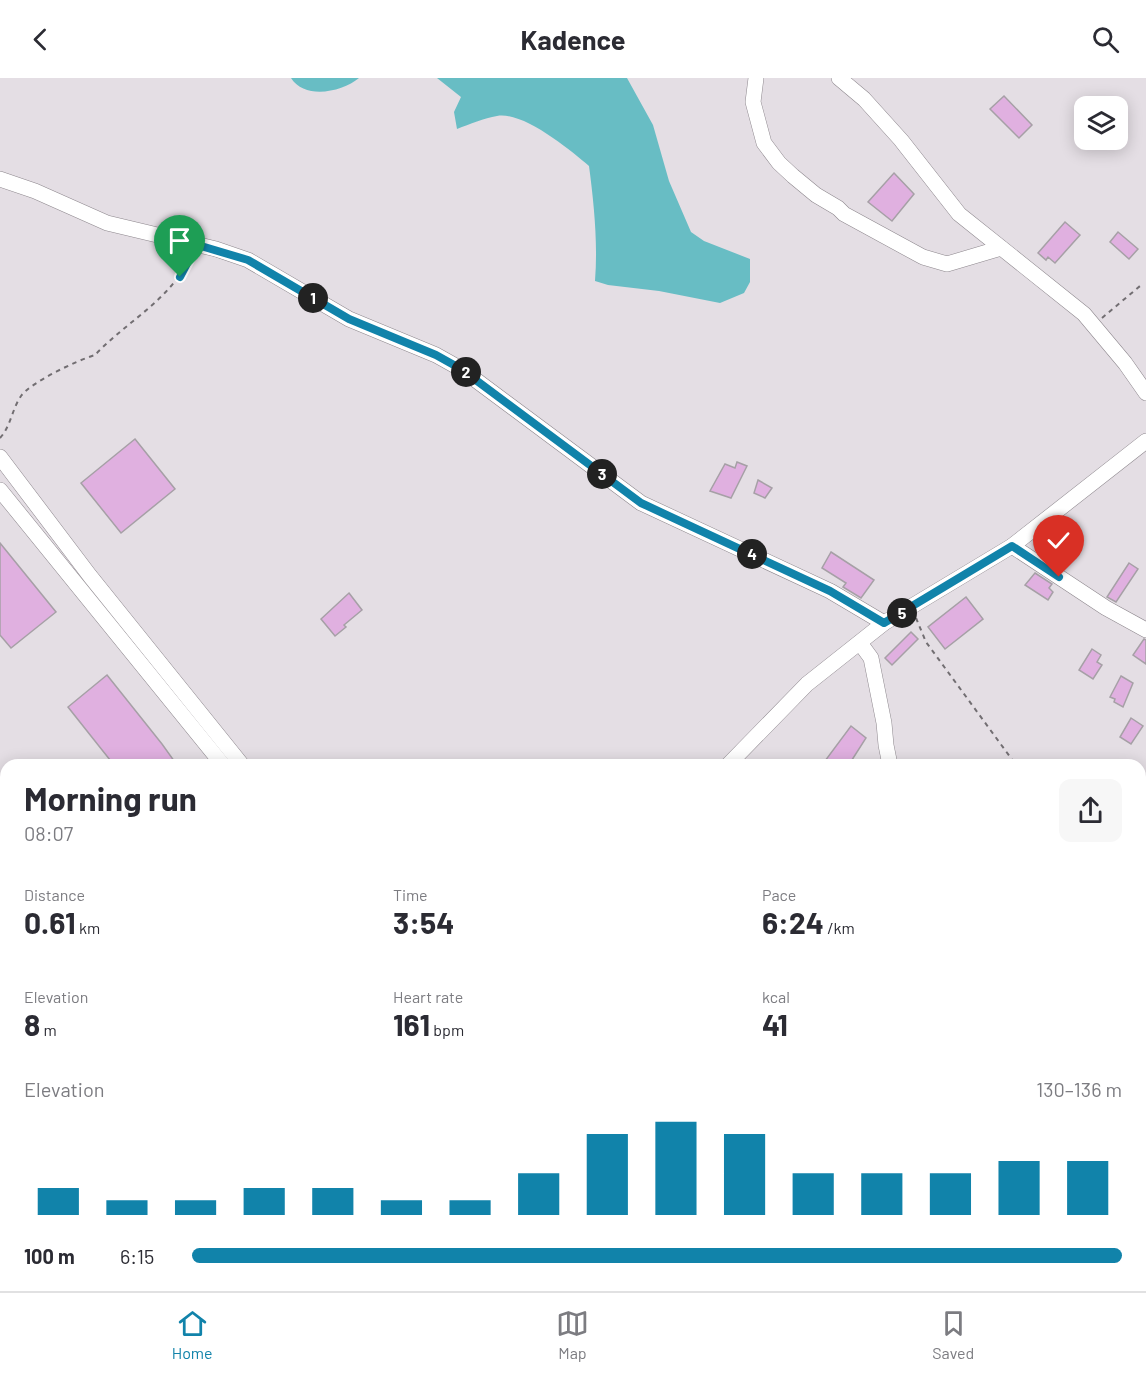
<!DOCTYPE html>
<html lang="en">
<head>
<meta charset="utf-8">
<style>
	:root { --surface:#fff; --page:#f7f7f7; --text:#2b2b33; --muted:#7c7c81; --line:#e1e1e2; --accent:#1183aa }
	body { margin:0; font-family:Barlow,sans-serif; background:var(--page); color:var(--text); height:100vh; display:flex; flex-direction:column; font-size:22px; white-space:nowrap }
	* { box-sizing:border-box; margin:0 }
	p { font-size:20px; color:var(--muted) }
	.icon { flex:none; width:33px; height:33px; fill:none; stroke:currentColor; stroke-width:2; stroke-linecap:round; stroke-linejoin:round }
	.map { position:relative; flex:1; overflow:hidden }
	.side { position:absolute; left:0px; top:681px; width:1146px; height:532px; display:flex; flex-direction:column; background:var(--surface); border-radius:18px 18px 0 0; box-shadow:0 3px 15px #0003 }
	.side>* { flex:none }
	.buttons { position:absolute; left:1074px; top:18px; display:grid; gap:12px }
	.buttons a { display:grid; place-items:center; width:54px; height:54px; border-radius:12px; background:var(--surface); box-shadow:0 3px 15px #0003; font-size:30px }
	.pin { position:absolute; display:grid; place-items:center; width:51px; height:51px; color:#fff; margin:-62px -26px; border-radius:50% 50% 50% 0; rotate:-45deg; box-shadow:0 0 6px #0007 }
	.pin .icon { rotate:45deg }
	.km { position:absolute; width:30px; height:30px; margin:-15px; border-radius:50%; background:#222; color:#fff; font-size:16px; line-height:30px; text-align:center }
	.round { display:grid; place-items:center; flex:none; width:63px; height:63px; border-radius:12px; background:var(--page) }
	.overview { display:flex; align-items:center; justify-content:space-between; height:102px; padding:0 24px }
	h1 { font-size:33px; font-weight:700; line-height:45px }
	.figures { display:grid; grid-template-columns:repeat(3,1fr); gap:9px; height:102px; padding:6px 24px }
	.figures div { display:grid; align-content:center }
	.figures b { font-size:30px; font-weight:700 }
	.figures small { font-size:16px; font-weight:400 }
	.figures p { font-size:16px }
	.chart { height:168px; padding:12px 24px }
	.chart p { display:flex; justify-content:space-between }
	.chart svg { width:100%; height:108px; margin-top:6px; stroke:var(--accent); stroke-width:6 }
	ul { padding:0 24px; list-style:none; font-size:20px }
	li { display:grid; grid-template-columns:96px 72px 1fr; align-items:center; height:45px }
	li i { height:15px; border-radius:8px; background:var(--accent) }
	header { display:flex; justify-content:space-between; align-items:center; height:78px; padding:0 24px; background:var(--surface); font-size:27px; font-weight:700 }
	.tab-bar { display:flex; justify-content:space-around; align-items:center; height:84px; border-top:2px solid var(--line); background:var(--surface); font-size:16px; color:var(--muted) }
	.tab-bar a { display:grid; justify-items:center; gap:3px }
	.tab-bar .on { color:var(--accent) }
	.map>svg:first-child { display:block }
	.water { fill:#68bdc4 }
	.building { fill:#e0b0e0; stroke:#a6a0a6; stroke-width:1.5 }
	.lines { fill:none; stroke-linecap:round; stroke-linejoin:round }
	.minor-casing { stroke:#8d878d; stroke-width:16 }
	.path { stroke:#726e72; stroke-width:2; stroke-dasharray:4.5 4.5; stroke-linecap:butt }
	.minor { stroke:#fff; stroke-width:15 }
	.route-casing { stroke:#fff; stroke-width:12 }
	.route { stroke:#1183aa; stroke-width:8 }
</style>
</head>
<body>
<header><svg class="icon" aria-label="back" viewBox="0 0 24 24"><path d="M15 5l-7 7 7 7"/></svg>Kadence<svg class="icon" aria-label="search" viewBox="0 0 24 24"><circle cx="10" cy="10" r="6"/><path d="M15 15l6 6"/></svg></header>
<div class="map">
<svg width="1146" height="1213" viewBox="0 0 1146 1213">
	<rect width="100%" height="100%" fill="#e4dee4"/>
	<g class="water">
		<path d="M291 0H359C342 14 305 22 291 0Z"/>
		<path d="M437 0H627L653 47 669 103 691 154 704 163 750 181V204L744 215 720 225 659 213 608 207 595 203C598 165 594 126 589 88 570 72 523 33 497 38 484 40 470 46 457 51L454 34 461 19Z"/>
	</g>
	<g class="building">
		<polygon points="1004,18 1032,47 1019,60 990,31"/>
		<polygon points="894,95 914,116 892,143 868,124"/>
		<polygon points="1065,144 1080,157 1055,185 1048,179 1046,182 1038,175"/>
		<polygon points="1118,154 1138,171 1129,181 1110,164"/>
		<polygon points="135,361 175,411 121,455 81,405"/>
		<polygon points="737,384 747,388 731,420 710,413 725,386 735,390"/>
		<polygon points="758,402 772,410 765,420 754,415"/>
		<polygon points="0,465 56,534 11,570 0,557"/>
		<polygon points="831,474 874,502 861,520 843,509 846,505 822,490"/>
		<polygon points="1129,485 1138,491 1116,524 1107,519"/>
		<polygon points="1035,495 1052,506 1049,510 1053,514 1048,522 1025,507"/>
		<polygon points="349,515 362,532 344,547 346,549 335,558 321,541"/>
		<polygon points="966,519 983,541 945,571 928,549"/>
		<polygon points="911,554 918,561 892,587 885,580"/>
		<polygon points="1144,561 1146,562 1146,586 1133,577"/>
		<polygon points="1092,571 1101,577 1097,584 1102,587 1093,601 1079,592"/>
		<polygon points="107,597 162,666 177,687 114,687 68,629"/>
		<polygon points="1121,598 1133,605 1123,629 1114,624 1115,621 1110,619"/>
		<polygon points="1131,640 1143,648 1131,666 1120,659"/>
		<polygon points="851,648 866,660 850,685 847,684 844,687 822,687"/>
	</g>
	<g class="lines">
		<g class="minor-casing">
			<g id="minor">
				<polyline points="756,0 753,24 764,65 779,85 793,98 816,117 838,130 844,136 923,179 947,186 1001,170"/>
				<polyline points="839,0 864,21 901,62 959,136 1084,236 1125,285 1146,315"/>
				<polyline points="0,101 35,113 107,145 216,171 248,182 349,241 436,277 461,291 641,425 830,513 884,545"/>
				<polyline points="0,379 90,498 242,687"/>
				<polyline points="0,412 223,687"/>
				<polyline points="1012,468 1106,530 1146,552"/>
				<polyline points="860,565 871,580 884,645 886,667 890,687"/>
				<polyline points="728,687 807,606 884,545 1012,468 1146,363"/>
				<polyline points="0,1114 6,1111"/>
				<polyline points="385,1208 391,1213"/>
				<polyline points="649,1208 653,1213"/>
				<polyline points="667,1208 671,1213"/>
				<polyline points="1076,1208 1081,1213"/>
			</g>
		</g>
		<g class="path">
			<polyline points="1102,240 1140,208"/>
			<path d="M0 360C11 348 12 331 21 318 31 304 78 282 95 277 127 243 171 222 191 177"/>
			<polyline points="916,540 926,564 1016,687"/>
			<polyline points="1140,839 1146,845"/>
		</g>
		<use href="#minor" class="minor"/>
	</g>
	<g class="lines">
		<g class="route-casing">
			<polyline id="route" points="180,199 191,178 191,165 248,182 349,241 436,277 461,291 641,425 830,513 884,545 1012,468 1059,499"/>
		</g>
		<use href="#route" class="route"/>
	</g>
</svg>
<div class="buttons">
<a><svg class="icon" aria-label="layers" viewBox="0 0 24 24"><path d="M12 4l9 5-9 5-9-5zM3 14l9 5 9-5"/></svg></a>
</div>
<div class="pin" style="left:180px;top:199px;background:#1e9e55"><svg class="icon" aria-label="arrive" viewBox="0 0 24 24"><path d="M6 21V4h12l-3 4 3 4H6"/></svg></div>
<div class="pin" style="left:1059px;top:499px;background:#d93025"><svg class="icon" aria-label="check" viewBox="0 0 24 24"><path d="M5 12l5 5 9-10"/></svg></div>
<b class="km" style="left:313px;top:220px">1</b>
<b class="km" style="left:466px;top:294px">2</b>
<b class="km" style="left:602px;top:396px">3</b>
<b class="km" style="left:752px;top:476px">4</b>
<b class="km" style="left:902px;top:535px">5</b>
<section class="side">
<div class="overview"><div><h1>Morning run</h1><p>08:07</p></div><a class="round"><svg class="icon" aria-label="share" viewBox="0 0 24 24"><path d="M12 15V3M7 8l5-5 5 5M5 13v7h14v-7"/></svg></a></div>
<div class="figures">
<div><p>Distance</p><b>0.61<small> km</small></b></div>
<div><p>Time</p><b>3:54</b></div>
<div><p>Pace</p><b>6:24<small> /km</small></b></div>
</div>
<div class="figures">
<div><p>Elevation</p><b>8<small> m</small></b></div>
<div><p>Heart rate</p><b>161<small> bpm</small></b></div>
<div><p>kcal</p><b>41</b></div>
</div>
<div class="chart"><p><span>Elevation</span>130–136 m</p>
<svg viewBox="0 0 160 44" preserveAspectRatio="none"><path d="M5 44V33M15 44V38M25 44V38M35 44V33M45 44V33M55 44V38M65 44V38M75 44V27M85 44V11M95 44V6M105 44V11M115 44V27M125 44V27M135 44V27M145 44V22M155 44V22"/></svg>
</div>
<ul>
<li><b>100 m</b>6:15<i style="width:100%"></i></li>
</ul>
</section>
</div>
<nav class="tab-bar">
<a class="on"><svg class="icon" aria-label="home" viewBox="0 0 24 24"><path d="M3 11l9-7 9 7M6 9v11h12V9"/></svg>Home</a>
<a><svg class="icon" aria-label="map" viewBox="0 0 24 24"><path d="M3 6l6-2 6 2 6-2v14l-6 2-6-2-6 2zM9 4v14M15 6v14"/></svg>Map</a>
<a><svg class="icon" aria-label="saved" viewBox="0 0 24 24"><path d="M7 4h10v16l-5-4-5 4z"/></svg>Saved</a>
</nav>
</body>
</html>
